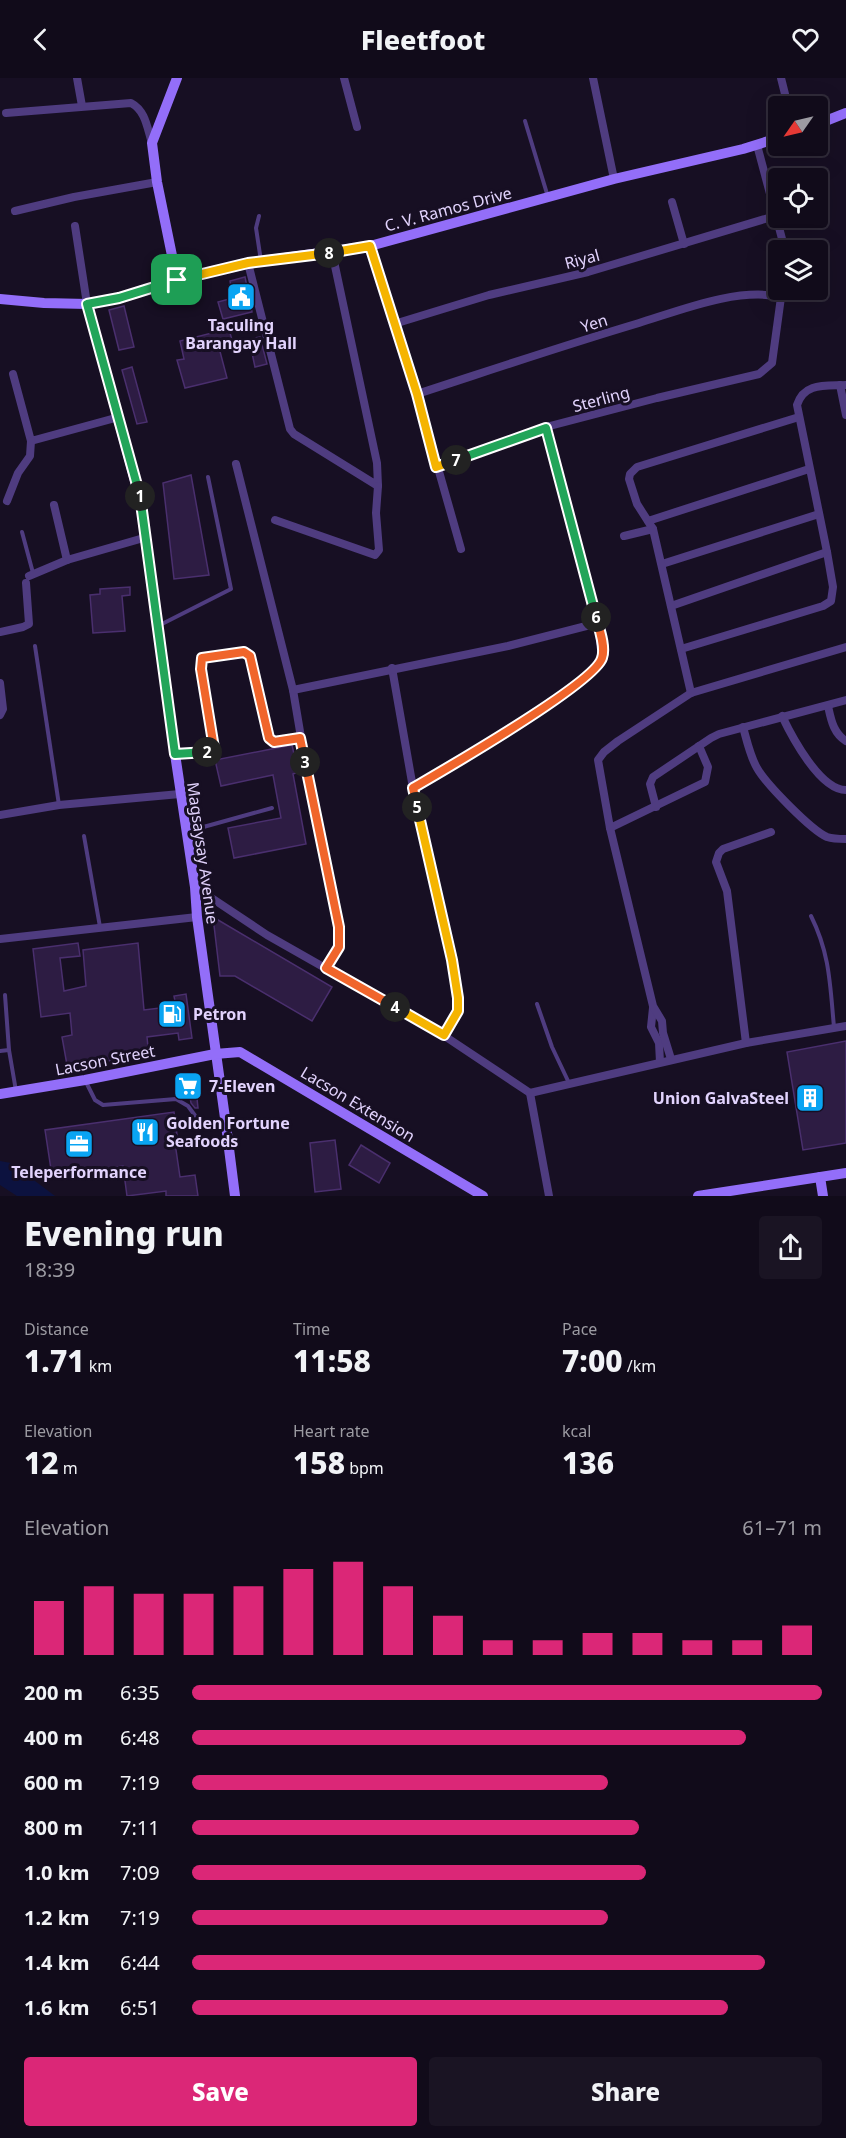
<!DOCTYPE html>
<html lang="en">
<head>
<meta charset="utf-8">
<style>
	:root { --surface:#110b1a; --page:#1a1423; --text:#f1f3f6; --muted:#9c9ba2; --line:#302b39; --accent:#db2777 }
	body { margin:0; font-family:"Noto Sans",sans-serif; background:var(--page); color:var(--text); height:100vh; display:flex; flex-direction:column; font-size:22px; white-space:nowrap }
	* { box-sizing:border-box; margin:0 }
	p { font-size:20px; color:var(--muted) }
	.icon { flex:none; width:33px; height:33px; fill:none; stroke:currentColor; stroke-width:2; stroke-linecap:round; stroke-linejoin:round }
	.map { position:relative; height:1118px; overflow:hidden }
	.details { display:flex; flex-direction:column; background:var(--surface); flex:1 }
	.details>* { flex:none }
	.needle { width:39px; rotate:236deg }
	.controls { position:absolute; left:768px; top:18px; display:grid; gap:12px }
	.controls a { display:grid; place-items:center; width:60px; height:60px; border-radius:6px; background:var(--surface); box-shadow:0 6px 24px #0002,0 0 0 2px var(--line); font-size:30px }
	.pin { position:absolute; display:grid; place-items:center; width:51px; height:51px; color:#fff; margin:-26px; border-radius:12px; box-shadow:0 3px 9px #0006 }
	.km { position:absolute; width:30px; height:30px; margin:-15px; border-radius:50%; background:#222; color:#fff; font-size:16px; line-height:30px; text-align:center }
	.round { display:grid; place-items:center; flex:none; width:63px; height:63px; border-radius:6px; background:var(--page) }
	.overview { display:flex; align-items:center; justify-content:space-between; height:102px; padding:0 24px }
	h1 { font-size:33px; font-weight:800; line-height:45px }
	.stats { display:grid; grid-template-columns:repeat(3,1fr); gap:9px; height:102px; padding:6px 24px }
	.stats div { display:grid; align-content:center }
	.stats b { font-size:30px; font-weight:800 }
	.stats small { font-size:16px; font-weight:400 }
	.stats p { font-size:16px }
	.chart { height:168px; padding:12px 24px }
	.chart p { display:flex; justify-content:space-between }
	.chart svg { width:100%; height:108px; margin-top:6px; stroke:var(--accent); stroke-width:6 }
	.primary-button { display:flex; gap:12px; margin-top:auto; padding:12px 24px }
	.primary-button a { flex:1; height:69px; border-radius:6px; background:var(--accent); color:#fff; font-size:24px; font-weight:800; line-height:69px; text-align:center }
	.primary-button a+a { background:var(--page); color:var(--text) }
	ul { padding:0 24px; list-style:none; font-size:20px }
	li { display:grid; grid-template-columns:96px 72px 1fr; align-items:center; height:45px }
	li i { height:15px; border-radius:8px; background:var(--accent) }
	header { display:flex; justify-content:space-between; align-items:center; height:78px; padding:0 24px; background:var(--surface); font-size:27px; font-weight:800 }
	.map>svg:first-child { display:block }
	.water { fill:#0c123f }
	.building { fill:#2d1c43; stroke:#4a2f6e; stroke-width:1.5 }
	.lines { fill:none; stroke-linecap:round; stroke-linejoin:round }
	.lane { stroke:#4f3c80; stroke-width:4 }
	.street { stroke:#4f3c80; stroke-width:8 }
	.secondary { stroke:#936ef9; stroke-width:10 }
	.split-1-casing { stroke:#fff; stroke-width:12 }
	.split-2-casing { stroke:#fff; stroke-width:12 }
	.split-3-casing { stroke:#fff; stroke-width:12 }
	.split-4-casing { stroke:#fff; stroke-width:12 }
	.split-5-casing { stroke:#fff; stroke-width:12 }
	.split-6-casing { stroke:#fff; stroke-width:12 }
	.split-7-casing { stroke:#fff; stroke-width:12 }
	.split-8-casing { stroke:#fff; stroke-width:12 }
	.split-9-casing { stroke:#fff; stroke-width:12 }
	.split-1 { stroke:#22a559; stroke-width:8 }
	.split-2 { stroke:#22a559; stroke-width:8 }
	.split-3 { stroke:#f0652b; stroke-width:8 }
	.split-4 { stroke:#f0652b; stroke-width:8 }
	.split-5 { stroke:#f5b400; stroke-width:8 }
	.split-6 { stroke:#f0652b; stroke-width:8 }
	.split-7 { stroke:#22a559; stroke-width:8 }
	.split-8 { stroke:#f5b400; stroke-width:8 }
	.split-9 { stroke:#f5b400; stroke-width:8 }
	.labels { text-anchor:middle; dominant-baseline:central; stroke-width:6; stroke-linejoin:round; paint-order:stroke }
	.street-label { font-size:16px; fill:#e2d3fd; stroke:#170f23 }
	.poi-label { font-size:16px; font-weight:bold; fill:#e2d3fd; stroke:#170f23; text-anchor:start }
</style>
</head>
<body>
<header><svg class="icon" aria-label="back" viewBox="0 0 24 24"><path d="M15 5l-7 7 7 7"/></svg>Fleetfoot<svg class="icon" aria-label="heart" viewBox="0 0 24 24"><path d="M12 20l-8-8c-3-5 5-10 8-4 3-6 11-1 8 4z"/></svg></header>
<div class="map">
<svg width="846" height="1118" viewBox="0 0 846 1118">
	<rect width="100%" height="100%" fill="#170f23"/>
	<polygon class="water" points="0,1083 11,1085 55,1118 17,1118 0,1107"/>
	<g class="building">
		<polygon points="245,199 252,234 223,241 218,224 233,220 230,203"/>
		<polygon points="124,228 134,269 119,272 109,232"/>
		<polygon points="228,248 232,262 218,266 227,300 185,310 177,282 184,281 180,263 216,254 216,251"/>
		<polygon points="260,259 267,286 255,289 249,261"/>
		<polygon points="132,289 147,344 137,346 122,292"/>
		<polygon points="191,397 209,497 174,501 163,405"/>
		<polygon points="130,509 130,517 122,518 125,553 93,555 90,517 100,516 100,511"/>
		<polygon points="292,667 298,694 293,696 306,766 234,780 228,750 281,740 273,697 221,708 215,682"/>
		<polygon points="213,839 332,909 312,943 235,898 220,898"/>
		<polygon points="78,865 80,878 60,880 64,913 86,908 83,872 138,865 144,932 176,928 174,918 186,916 192,960 179,962 178,955 147,959 149,979 67,987 62,959 72,957 70,935 41,939 33,871"/>
		<polygon points="846,963 846,1065 803,1072 787,974"/>
		<polygon points="195,1001 198,1030 195,1030 191,1025 189,1014 180,1015 179,1002"/>
		<polygon points="174,1034 177,1057 174,1058 180,1099 195,1097 198,1118 166,1118 166,1113 127,1118 123,1088 52,1098 45,1052"/>
		<polygon points="335,1062 341,1111 315,1114 310,1065"/>
		<polygon points="361,1067 390,1085 379,1105 349,1087"/>
	</g>
	<g class="lines">
		<g class="lane">
			<polyline points="525,43 548,119"/>
			<polyline points="259,138 256,150 261,183"/>
			<polyline points="22,454 33,495"/>
			<polyline points="158,548 231,511 208,399"/>
			<polyline points="35,568 59,727"/>
			<path d="M178 676 204 674 214 670 201 591 202 580C215 577 238 570 250 577L269 660 274 664 300 660"/>
			<polyline points="189,753 272,730"/>
			<polyline points="84,758 100,849"/>
			<path d="M811 838C830 876 830 907 834 949"/>
			<polyline points="5,917 9,972"/>
			<polyline points="537,926 552,969 569,1005"/>
			<polyline points="0,973 9,972 16,1013"/>
			<polyline points="86,1004 95,1022 103,1027 176,1021 188,1028 199,1043 205,1046 226,1047"/>
		</g>
		<g class="street">
			<polyline points="77,0 82,28"/>
			<polyline points="344,0 357,49"/>
			<polyline points="593,0 614,101"/>
			<polyline points="781,0 788,28"/>
			<path d="M6 35 131 25C146 33 147 50 152 65"/>
			<polyline points="757,67 785,172"/>
			<polyline points="672,124 684,166"/>
			<polyline points="15,133 74,119 157,104"/>
			<polyline points="75,148 87,226"/>
			<polyline points="370,168 417,316 461,471"/>
			<polyline points="248,185 290,351 294,356 378,408 377,385 332,174"/>
			<polyline points="394,246 489,217 588,194 775,138"/>
			<polyline points="13,296 31,363 119,339"/>
			<polyline points="840,307 846,337"/>
			<path d="M417 316C491 292 565 267 639 245 681 232 738 209 781 219"/>
			<polyline points="236,386 293,612 306,689 339,849 339,869 326,890"/>
			<polyline points="436,389 546,349 657,320 759,296 772,285 782,212"/>
			<polyline points="7,423 18,395 30,378 31,363"/>
			<polyline points="54,427 67,482"/>
			<polyline points="275,442 375,477 379,472 376,435 378,408"/>
			<polyline points="648,443 809,391"/>
			<polyline points="624,458 653,451"/>
			<polyline points="662,486 819,436"/>
			<polyline points="29,498 67,482 147,459"/>
			<polyline points="671,528 827,474"/>
			<polyline points="0,554 23,549 29,546 26,505"/>
			<path d="M681 571 823 528 831 523 833 509 827 474 797 327C804 304 826 308 846 307"/>
			<polyline points="392,590 413,710"/>
			<polyline points="0,605 3,631 0,637"/>
			<polyline points="293,612 508,568 598,545"/>
			<polyline points="691,615 653,451 637,426 629,401 630,396 637,389 799,339"/>
			<path d="M828 628C831 641 833 655 846 663"/>
			<path d="M782 638C792 659 820 712 846 712"/>
			<path d="M743 649C747 663 750 678 757 690 766 706 811 752 827 759 833 761 840 761 846 761"/>
			<polyline points="656,729 650,706 653,699 711,660 719,656 846,622"/>
			<polyline points="0,737 59,727 180,716"/>
			<polyline points="610,750 705,704 708,689 699,668"/>
			<polyline points="195,809 267,857 443,957 530,1015 549,1118"/>
			<polyline points="0,861 197,839"/>
			<polyline points="653,930 651,949 659,965 660,984"/>
			<path d="M443 957 458 933V920L452 883 413 710C461 683 505 655 550 624 569 611 590 600 602 580L598 545 546 349"/>
			<polyline points="746,965 727,813 716,784 719,775 723,771 771,754"/>
			<polyline points="671,981 663,955 662,943 653,928 610,750 598,682 604,674 618,663 691,615 846,569"/>
			<polyline points="530,1015 746,965 846,948"/>
		</g>
		<g class="secondary">
			<polyline points="818,46 846,35"/>
			<polyline points="177,202 157,104 152,65 177,0"/>
			<polyline points="0,221 44,225 87,226 119,220 177,202 248,185 370,168 614,101 743,71 778,60"/>
			<polyline points="87,226 140,421 175,676 195,809 197,839 226,1047 235,1118"/>
			<polyline points="0,1016 85,1002 215,976 240,974 483,1118"/>
			<polyline points="820,1099 823,1118"/>
			<polyline points="698,1118 846,1095"/>
		</g>
	</g>
	<g class="lines">
		<g class="split-1-casing">
			<polyline id="split-1" points="140,418 87,226 119,220 177,202"/>
		</g>
		<g class="split-2-casing">
			<polyline id="split-2" points="140,418 175,676 207,674"/>
		</g>
		<g class="split-3-casing">
			<polyline id="split-3" points="207,674 214,670 201,591 202,580 244,574 250,578 269,660 274,664 300,660 305,684"/>
		</g>
		<g class="split-4-casing">
			<polyline id="split-4" points="305,684 339,849 339,869 326,890 395,929"/>
		</g>
		<g class="split-5-casing">
			<polyline id="split-5" points="395,929 444,957 458,933 458,920 452,882 417,729"/>
		</g>
		<g class="split-6-casing">
			<path id="split-6" d="M417 729 413 710C442 693 595 605 602 580 606 569 599 550 596 539"/>
		</g>
		<g class="split-7-casing">
			<polyline id="split-7" points="456,382 546,350 596,539"/>
		</g>
		<g class="split-8-casing">
			<polyline id="split-8" points="329,175 370,168 417,316 436,389 456,382"/>
		</g>
		<g class="split-9-casing">
			<polyline id="split-9" points="177,202 248,185 329,175"/>
		</g>
		<use href="#split-1" class="split-1"/>
		<use href="#split-2" class="split-2"/>
		<use href="#split-3" class="split-3"/>
		<use href="#split-4" class="split-4"/>
		<use href="#split-5" class="split-5"/>
		<use href="#split-6" class="split-6"/>
		<use href="#split-7" class="split-7"/>
		<use href="#split-8" class="split-8"/>
		<use href="#split-9" class="split-9"/>
	</g>
	<defs>
		<g id="civic-square" transform="scale(1.5)"><rect x="-9" y="-9" width="18" height="18" rx="4" fill="#0aa4f2" stroke="#170f23"/><path d="M-.6-6.5H3V-4.5H.6V-3L4-1V1h2V6H-6V1h2V-1L-.6-3ZM-1.2 2.5V6h2.4V2.5Z" fill="#fff"/></g>
		<g id="fuel-square" transform="scale(1.5)"><rect x="-9" y="-9" width="18" height="18" rx="4" fill="#0aa4f2" stroke="#170f23"/><path d="M-5.5-6h7V0h2V4h1.3V-2.5L3-4.5l.8-.8L6-3V5H2.5V1h-1V6h-7ZM-4.2-4.7v3.2H.2V-4.7Z" fill="#fff"/></g>
		<g id="supermarket-square" transform="scale(1.5)"><rect x="-9" y="-9" width="18" height="18" rx="4" fill="#0aa4f2" stroke="#170f23"/><path d="M-6-5.5h2.5l.6 2H6L4.5 2H-2.5L-4.4-4H-6ZM-1.5 3.2a1.3 1.3 0 1 0 .1 0ZM3 3.2a1.3 1.3 0 1 0 .1 0Z" fill="#fff"/></g>
		<g id="building-square" transform="scale(1.5)"><rect x="-9" y="-9" width="18" height="18" rx="4" fill="#0aa4f2" stroke="#170f23"/><path d="M-4-6H4V6H1V3H-1V6H-4ZM-2.5-4.3h1.7v1.8h-1.7ZM.8-4.3h1.7v1.8H.8ZM-2.5-1h1.7V.8h-1.7ZM.8-1h1.7V.8H.8Z" fill="#fff"/></g>
		<g id="restaurant-square" transform="scale(1.5)"><rect x="-9" y="-9" width="18" height="18" rx="4" fill="#0aa4f2" stroke="#170f23"/><path d="M-5-6h1v4h1v-4h1v4h1v-4h1v5L-1.5 .5V6h-2V.5L-5-1ZM5-6V6H3V1.5H1.5Q1.5-4 5-6Z" fill="#fff"/></g>
		<g id="office-square" transform="scale(1.5)"><rect x="-9" y="-9" width="18" height="18" rx="4" fill="#0aa4f2" stroke="#170f23"/><path d="M-6-3h4V-5.5h4V-3h4V5H-6ZM-1-4.5V-3h2v-1.5ZM-6 0V1H6V0Z" fill="#fff"/></g>
	</defs>
	<g fill-rule="evenodd">
		<use href="#civic-square" x="241" y="219"/>
		<use href="#fuel-square" x="172" y="936"/>
		<use href="#supermarket-square" x="188" y="1008"/>
		<use href="#building-square" x="810" y="1020"/>
		<use href="#restaurant-square" x="145" y="1054"/>
		<use href="#office-square" x="79" y="1066"/>
	</g>
	<g class="labels">
		<g class="street-label">
			<text transform="translate(448 131) rotate(-15)">C. V. Ramos Drive</text>
			<text transform="translate(582 181) rotate(-15)">Riyal</text>
			<text transform="translate(594 245) rotate(-17)">Yen</text>
			<text transform="translate(601 321) rotate(-15)">Sterling</text>
			<text transform="translate(203 775) rotate(82)">Magsaysay Avenue</text>
			<text transform="translate(105 982) rotate(-11)">Lacson Street</text>
			<text transform="translate(358 1026) rotate(31)">Lacson Extension</text>
		</g>
		<g class="poi-label">
			<text x="241" y="247" text-anchor="middle">Taculing<tspan x="241" dy="18">Barangay Hall</tspan></text>
			<text x="193" y="936">Petron</text>
			<text x="209" y="1008">7-Eleven</text>
			<text x="789" y="1020" text-anchor="end">Union GalvaSteel</text>
			<text x="166" y="1045">Golden Fortune<tspan x="166" dy="18">Seafoods</tspan></text>
			<text x="79" y="1094" text-anchor="middle">Teleperformance</text>
		</g>
	</g>
</svg>
<div class="controls">
<a><svg class="needle" viewBox="-14 -14 28 28"><path d="M0-13l5 13h-10z" fill="#e53935"/><path d="M0 13l5-13h-10z" fill="#9c9ba2"/></svg></a>
<a><svg class="icon" aria-label="locate" viewBox="0 0 24 24"><circle cx="12" cy="12" r="6"/><path d="M12 2v4M12 18v4M2 12h4M18 12h4"/></svg></a>
<a><svg class="icon" aria-label="layers" viewBox="0 0 24 24"><path d="M12 4l9 5-9 5-9-5zM3 14l9 5 9-5"/></svg></a>
</div>
<div class="pin" style="left:177px;top:202px;background:#1e9e55"><svg class="icon" aria-label="arrive" viewBox="0 0 24 24"><path d="M6 21V4h12l-3 4 3 4H6"/></svg></div>
<b class="km" style="left:140px;top:418px">1</b>
<b class="km" style="left:207px;top:674px">2</b>
<b class="km" style="left:305px;top:684px">3</b>
<b class="km" style="left:395px;top:929px">4</b>
<b class="km" style="left:417px;top:729px">5</b>
<b class="km" style="left:596px;top:539px">6</b>
<b class="km" style="left:456px;top:382px">7</b>
<b class="km" style="left:329px;top:175px">8</b>
</div>
<section class="details">
<div class="overview"><div><h1>Evening run</h1><p>18:39</p></div><a class="round"><svg class="icon" aria-label="share" viewBox="0 0 24 24"><path d="M12 15V3M7 8l5-5 5 5M5 13v7h14v-7"/></svg></a></div>
<div class="stats">
<div><p>Distance</p><b>1.71<small> km</small></b></div>
<div><p>Time</p><b>11:58</b></div>
<div><p>Pace</p><b>7:00<small> /km</small></b></div>
</div>
<div class="stats">
<div><p>Elevation</p><b>12<small> m</small></b></div>
<div><p>Heart rate</p><b>158<small> bpm</small></b></div>
<div><p>kcal</p><b>136</b></div>
</div>
<div class="chart"><p><span>Elevation</span>61–71 m</p>
<svg viewBox="0 0 160 44" preserveAspectRatio="none"><path d="M5 44V22M15 44V16M25 44V19M35 44V19M45 44V16M55 44V9M65 44V6M75 44V16M85 44V28M95 44V38M105 44V38M115 44V35M125 44V35M135 44V38M145 44V38M155 44V32"/></svg>
</div>
<ul>
<li><b>200 m</b>6:35<i style="width:100%"></i></li>
<li><b>400 m</b>6:48<i style="width:88%"></i></li>
<li><b>600 m</b>7:19<i style="width:66%"></i></li>
<li><b>800 m</b>7:11<i style="width:71%"></i></li>
<li><b>1.0 km</b>7:09<i style="width:72%"></i></li>
<li><b>1.2 km</b>7:19<i style="width:66%"></i></li>
<li><b>1.4 km</b>6:44<i style="width:91%"></i></li>
<li><b>1.6 km</b>6:51<i style="width:85%"></i></li>
</ul>
<div class="primary-button"><a>Save</a><a>Share</a></div>
</section>
</body>
</html>
